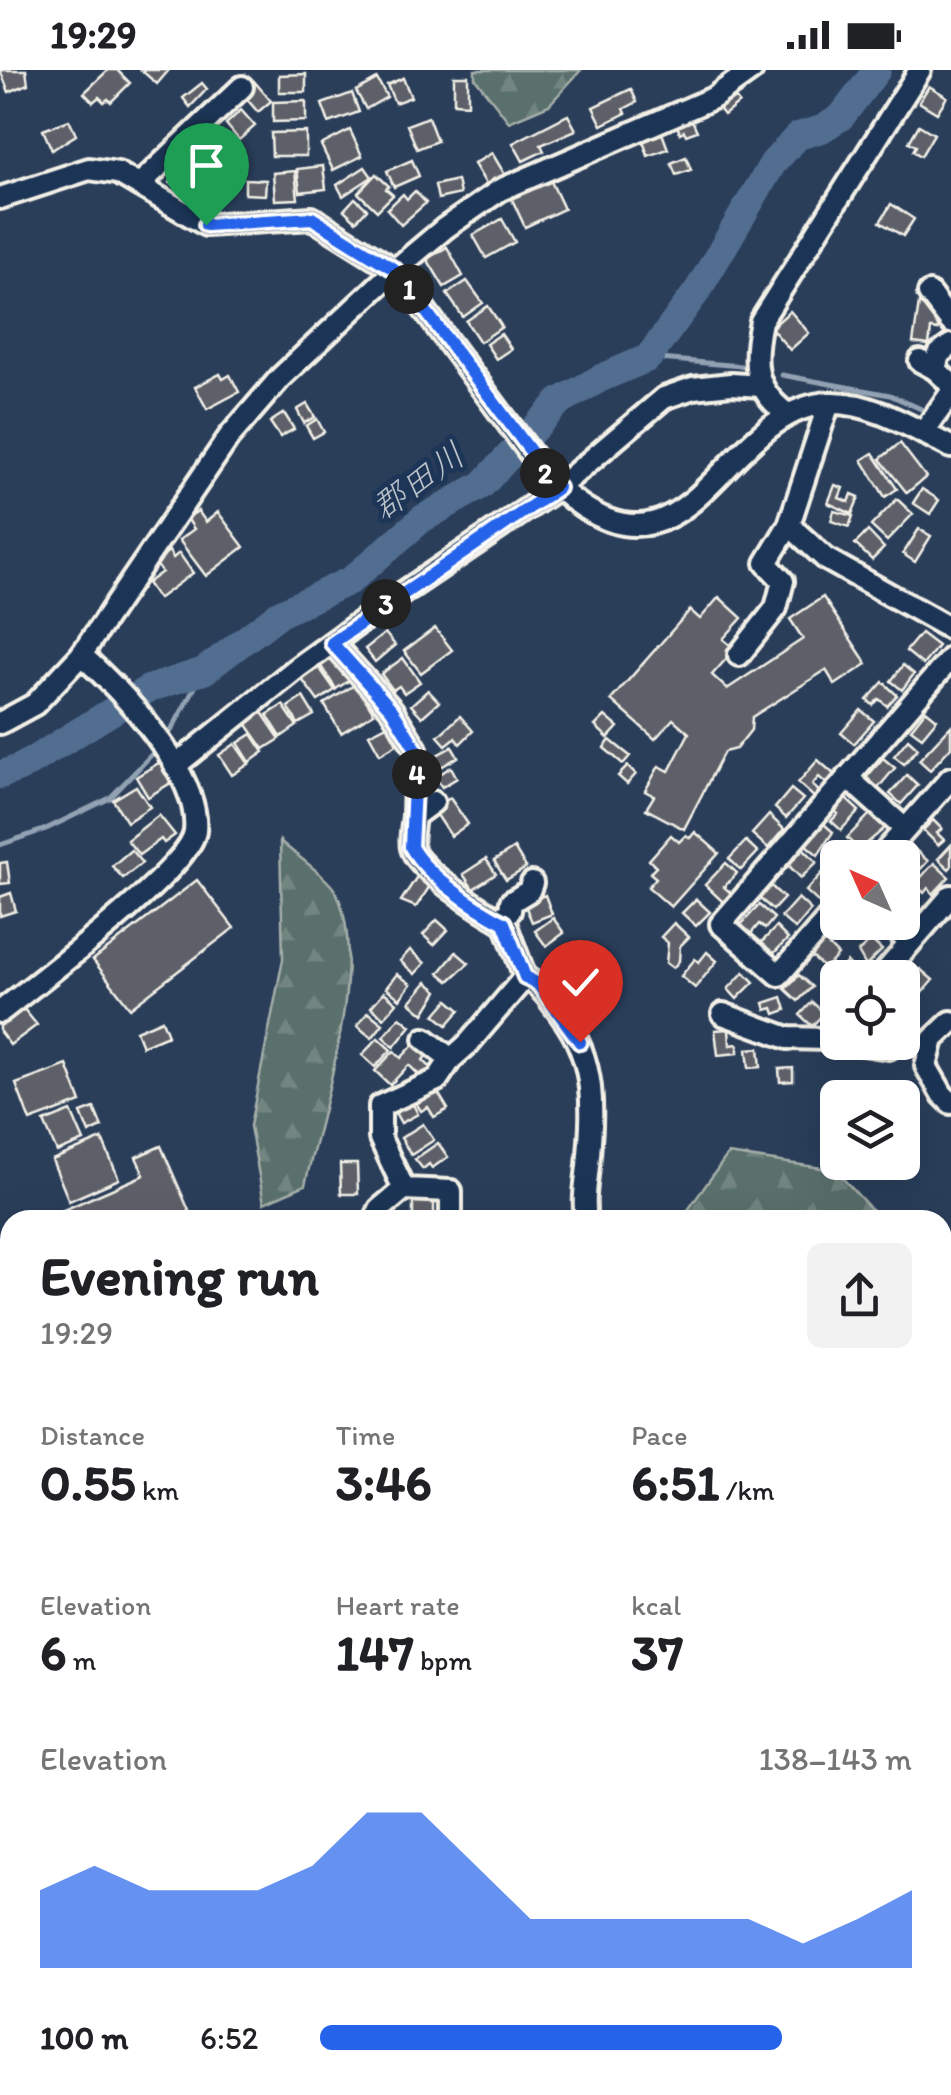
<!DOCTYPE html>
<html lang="en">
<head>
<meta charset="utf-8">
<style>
	:root { --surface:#fff; --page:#f2f2f2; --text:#202124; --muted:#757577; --accent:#2563eb }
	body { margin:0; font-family:Itim,"Klee One",sans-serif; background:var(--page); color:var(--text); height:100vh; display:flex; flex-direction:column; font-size:38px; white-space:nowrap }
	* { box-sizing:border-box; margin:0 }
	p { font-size:32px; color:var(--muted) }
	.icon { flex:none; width:55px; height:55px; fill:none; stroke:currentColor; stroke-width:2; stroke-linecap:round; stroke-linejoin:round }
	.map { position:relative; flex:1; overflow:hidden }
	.sheet { position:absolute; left:0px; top:1140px; width:952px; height:885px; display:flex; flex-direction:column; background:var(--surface); border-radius:30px 30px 0 0; box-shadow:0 10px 40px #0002 }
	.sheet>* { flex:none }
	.needle { width:65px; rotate:315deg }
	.controls { position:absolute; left:820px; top:770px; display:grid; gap:20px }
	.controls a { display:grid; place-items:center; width:100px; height:100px; border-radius:15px; background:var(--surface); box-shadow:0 10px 40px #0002; font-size:50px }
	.pin { position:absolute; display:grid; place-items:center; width:85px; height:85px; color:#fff; margin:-102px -42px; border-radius:50% 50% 50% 0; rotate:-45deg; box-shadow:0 0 10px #0007 }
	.pin .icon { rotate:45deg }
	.km { position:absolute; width:50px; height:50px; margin:-25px; border-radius:50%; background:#222; color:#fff; font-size:28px; line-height:50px; text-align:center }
	.round { display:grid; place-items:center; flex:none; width:105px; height:105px; border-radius:15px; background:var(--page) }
	.summary { display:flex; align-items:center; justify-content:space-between; height:170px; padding:0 40px }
	h1 { font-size:55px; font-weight:800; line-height:75px }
	.stats { display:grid; grid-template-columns:repeat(3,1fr); gap:15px; height:170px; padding:10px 40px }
	.stats div { display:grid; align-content:center }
	.stats b { font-size:50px; font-weight:800 }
	.stats small { font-size:28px; font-weight:400 }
	.stats p { font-size:28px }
	.chart { height:280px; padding:20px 40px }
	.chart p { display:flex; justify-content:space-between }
	.chart svg { width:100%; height:180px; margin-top:10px; fill:var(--accent); opacity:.7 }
	ul { padding:0 40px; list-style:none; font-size:32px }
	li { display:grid; grid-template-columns:160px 120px 1fr; align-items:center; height:75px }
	li i { height:25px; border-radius:12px; background:var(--accent) }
	.status { display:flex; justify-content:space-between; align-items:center; height:70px; padding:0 50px; background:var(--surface); direction:ltr }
	.status svg { height:28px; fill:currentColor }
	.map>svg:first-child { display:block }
	.forest { fill:url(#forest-firs); stroke:#a7b0aa; stroke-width:2.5 }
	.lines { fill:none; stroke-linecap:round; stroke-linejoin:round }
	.stream { stroke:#92a2b3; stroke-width:5 }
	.river { stroke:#516d90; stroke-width:28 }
	.building { fill:#5d6168; stroke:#f4f1e8; stroke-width:2.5 }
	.minor-casing { stroke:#f4f1e8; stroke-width:28 }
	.minor { stroke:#1d3557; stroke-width:20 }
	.route-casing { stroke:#fff; stroke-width:20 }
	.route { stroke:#2563eb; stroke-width:12 }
	.labels { text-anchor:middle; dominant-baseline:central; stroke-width:10; stroke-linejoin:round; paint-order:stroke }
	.water-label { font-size:35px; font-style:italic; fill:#bbc3c9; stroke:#1d3557 }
</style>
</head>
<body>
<div class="status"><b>19:29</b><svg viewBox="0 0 49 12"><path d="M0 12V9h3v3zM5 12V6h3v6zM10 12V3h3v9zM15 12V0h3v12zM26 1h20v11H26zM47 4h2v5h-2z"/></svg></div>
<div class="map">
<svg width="951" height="2025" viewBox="0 0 951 2025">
	<defs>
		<pattern id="forest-firs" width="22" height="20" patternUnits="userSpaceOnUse" patternTransform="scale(2.5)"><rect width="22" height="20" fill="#5a706c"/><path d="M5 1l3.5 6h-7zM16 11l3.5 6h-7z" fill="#728581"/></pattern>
	</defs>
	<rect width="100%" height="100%" fill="#2a3e5a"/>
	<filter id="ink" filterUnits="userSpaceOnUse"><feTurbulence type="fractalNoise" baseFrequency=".01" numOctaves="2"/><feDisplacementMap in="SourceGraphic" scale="20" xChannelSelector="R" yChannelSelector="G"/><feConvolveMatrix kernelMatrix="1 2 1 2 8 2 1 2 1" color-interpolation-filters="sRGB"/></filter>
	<g filter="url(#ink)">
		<g class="forest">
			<polygon points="475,0 581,0 549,35 509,52 475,8"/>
			<path d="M280 771C294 784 328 807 336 822 370 891 322 1041 305 1115L264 1133 250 1056 283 889Z"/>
			<polygon points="728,1084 835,1100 881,1150 688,1150 688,1140"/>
			<polygon points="951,1845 951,2025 790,2025 788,2015 942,2015 942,1849"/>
		</g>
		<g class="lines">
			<g class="stream">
				<polyline points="648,288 741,296"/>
				<polyline points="782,305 890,325 930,343"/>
				<polyline points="167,668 204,601"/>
				<polyline points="0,775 46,759 110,728 156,680"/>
			</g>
			<polyline class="river" points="0,705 22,697 148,619 204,601 279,544 351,510 422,449 482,415 559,332 601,308 648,288 698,220 773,93 798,66 822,59 841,47 877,0"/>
		</g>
		<g class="building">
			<polygon points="0,0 26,0 28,14 9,22"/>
			<polygon points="108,0 117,0 130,13 111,32 108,29 104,32 99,27 93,32 84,23"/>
			<polygon points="141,0 169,0 157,14"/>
			<polygon points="306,4 306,22 279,22 279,5"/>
			<polygon points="454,6 468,6 468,34 454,33"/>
			<polygon points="403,8 411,27 395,33 387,15"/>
			<polygon points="377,9 387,27 366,39 356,21"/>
			<polygon points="254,11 271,31 258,42 245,27 246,18"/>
			<polygon points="202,13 207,19 190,37 183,28"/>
			<polygon points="929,16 947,27 937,43 919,32"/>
			<polygon points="631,19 637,32 624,39 626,43 602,55 593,37"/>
			<polygon points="729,21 739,33 724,45 715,33"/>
			<polygon points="352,23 359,42 329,53 322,34"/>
			<polygon points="306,31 306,51 273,52 273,32"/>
			<polygon points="241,40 255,56 239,70 226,54"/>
			<polygon points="689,43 697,61 686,65 684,61 680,63 674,49"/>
			<polygon points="568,45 576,60 541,75 544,81 523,91 513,73"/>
			<polygon points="428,47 437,71 417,79 407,55"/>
			<polygon points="69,50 76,65 52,80 43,60"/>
			<polygon points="659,55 668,79 648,86 640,62"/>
			<polygon points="919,55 934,64 921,86 913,81 916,76 909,72"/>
			<polygon points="350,60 362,86 333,100 321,75"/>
			<polygon points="215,61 228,77 209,91 197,75"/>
			<polygon points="306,62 306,86 272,86 271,63"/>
			<polygon points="492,83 507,108 489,119 474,94"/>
			<polygon points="182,84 204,93 191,122 170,113"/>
			<polygon points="686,87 691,100 676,105 671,93"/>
			<polygon points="412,90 419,106 394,117 387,101"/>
			<polygon points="209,93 224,100 219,110 205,103"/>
			<polygon points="323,96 326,119 300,122 297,99"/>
			<polygon points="365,97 372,107 343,126 337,115"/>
			<polygon points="295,101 298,129 275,130 273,103"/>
			<polygon points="376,104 389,116 386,119 393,125 377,141 358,123"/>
			<polygon points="202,107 220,115 213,131 195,123"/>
			<polygon points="549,107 564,139 525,157 510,125"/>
			<polygon points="245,109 266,110 265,125 245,124"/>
			<polygon points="457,110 460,124 438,129 435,115"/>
			<polygon points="415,121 426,133 401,155 387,139 403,124 407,129"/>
			<polygon points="355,128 367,139 356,151 344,140"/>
			<polygon points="891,134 914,149 903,166 880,152"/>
			<polygon points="502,149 515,172 486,188 473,165"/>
			<polygon points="447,177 463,206 444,217 427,189"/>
			<polygon points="467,211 483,233 463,247 447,224"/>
			<polygon points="919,233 938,235 938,260 931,259 929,275 913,273"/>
			<polygon points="488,236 502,257 480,272 466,251"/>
			<polygon points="790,241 809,263 790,280 771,258"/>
			<polygon points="501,264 511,279 496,289 486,274"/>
			<polygon points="220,304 223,309 230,305 239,322 207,339 195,317"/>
			<polygon points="307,334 315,347 304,353 297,340"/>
			<polygon points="284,343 294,359 280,367 270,352"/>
			<polygon points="317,349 324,362 313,368 306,356"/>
			<polygon points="900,373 926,407 907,423 880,389"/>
			<polygon points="873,383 897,419 885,427 862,390"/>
			<polygon points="835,415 843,418 839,428 849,432 852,424 859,427 852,444 828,433"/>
			<polygon points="922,419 939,430 930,444 913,433"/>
			<polygon points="897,429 913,444 887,471 871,456"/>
			<polygon points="198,441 206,452 218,442 244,477 206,506 179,470 194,459 187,448"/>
			<polygon points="834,441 853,446 849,457 831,451"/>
			<polygon points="919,459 931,466 915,492 903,484"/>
			<polygon points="868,461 884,478 872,490 855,474"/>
			<polygon points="169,481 173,488 179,483 193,503 158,529 147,513 162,502 154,492"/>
			<polygon points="719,527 742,548 723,569 735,579 712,605 727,619 803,569 790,549 823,527 867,594 835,615 826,600 752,647 751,660 736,679 724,682 684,759 646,739 654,726 645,721 659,696 669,701 689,663 673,649 655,669 611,630 690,540 700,549"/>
			<polygon points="435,558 452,580 421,603 404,581"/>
			<polygon points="385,563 395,575 375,592 365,579"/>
			<polygon points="921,563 938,576 923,595 906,581"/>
			<polygon points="336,585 353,608 336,619 320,595"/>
			<polygon points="403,588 420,612 404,623 399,616 393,620 381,604"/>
			<polygon points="903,595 914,604 902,620 891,611"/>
			<polygon points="318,596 335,620 318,631 301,608"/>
			<polygon points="883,612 897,625 887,636 879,629 873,635 867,630"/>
			<polygon points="356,614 374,643 341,663 324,634"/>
			<polygon points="428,620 439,632 422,647 411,635"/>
			<polygon points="303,627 314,645 298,654 288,637"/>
			<polygon points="283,635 297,656 281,667 267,645"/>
			<polygon points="259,638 280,669 264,679 243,649"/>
			<polygon points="861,640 874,651 854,674 841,663"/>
			<polygon points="926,640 937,649 922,667 911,659"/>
			<polygon points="460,646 473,661 460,674 455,668 446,675 438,666"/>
			<polygon points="605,646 618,657 608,668 595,656"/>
			<polygon points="387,655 397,674 380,684 369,664"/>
			<polygon points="951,656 951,677 930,700 919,690"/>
			<polygon points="252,664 264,682 250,692 238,673"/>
			<polygon points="908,669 918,678 904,694 894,686"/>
			<polygon points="610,670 630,686 623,694 604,678"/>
			<polygon points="235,674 249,694 232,705 219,685"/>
			<polygon points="452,677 458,687 441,697 435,686"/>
			<polygon points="883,688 895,698 878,718 866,708"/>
			<polygon points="165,689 177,709 148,727 136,707"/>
			<polygon points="818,690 835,705 827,714 819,707 812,715 821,723 816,729 798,713"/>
			<polygon points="628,696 636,704 627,714 618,706"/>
			<polygon points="451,697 457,708 442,717 435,707"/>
			<polygon points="907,705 918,715 901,734 890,724"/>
			<polygon points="136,716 150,737 127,752 113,730"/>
			<polygon points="791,719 803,729 786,748 775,738"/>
			<polygon points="450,728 468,754 451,766 433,739"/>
			<polygon points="845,728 859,741 841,760 831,751 838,744 834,740"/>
			<polygon points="870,744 885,758 859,780 847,768"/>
			<polygon points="159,745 175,765 164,773 161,769 139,785 127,770"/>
			<polygon points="769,745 784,759 768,778 752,764"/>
			<polygon points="933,750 942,759 937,763 944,770 938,775 923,760"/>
			<polygon points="824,754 833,762 818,785 806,775"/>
			<polygon points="695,762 719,783 671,837 648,817 656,808 650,803 656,797 649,790 671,765 679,772 686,765 690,768"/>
			<polygon points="746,771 758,782 741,800 729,789"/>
			<polygon points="846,775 855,784 854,788 838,788 838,803 828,793"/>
			<polygon points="951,775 951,797 949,799 938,789"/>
			<polygon points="911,776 928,791 917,803 901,788"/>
			<polygon points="802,777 817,792 801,808 786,793"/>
			<polygon points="514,778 526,798 506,810 494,791"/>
			<polygon points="131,780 142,793 123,808 112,796"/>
			<polygon points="486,789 496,804 473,819 463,804"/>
			<polygon points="7,792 10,813 0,814 0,793"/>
			<polygon points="726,793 737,803 724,817 731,823 723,832 705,815"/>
			<polygon points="934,793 949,807 933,824 928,818 924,823 915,814"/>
			<polygon points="826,799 832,805 821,817 827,823 819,833 806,821"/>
			<polygon points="418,805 432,813 416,837 401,831"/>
			<polygon points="197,810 234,858 130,938 93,890"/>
			<polygon points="770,815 784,828 773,840 759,828"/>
			<polygon points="11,823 16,841 0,846 0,827"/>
			<polygon points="907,824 915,832 911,836 915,839 902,851 902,829"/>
			<polygon points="545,825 552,844 532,852 524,833"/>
			<polygon points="798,828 811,840 795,859 781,847"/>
			<polygon points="696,829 710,842 696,856 682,843"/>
			<polygon points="759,835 774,848 765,859 759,854 749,866 739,857"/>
			<polygon points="553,848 564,863 546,876 535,861"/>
			<polygon points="437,850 448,860 434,875 423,865"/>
			<polygon points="841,852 855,852 865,863 854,874 837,857"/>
			<polygon points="674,853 689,867 680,876 679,891 673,898 666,893 668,873 661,867"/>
			<polygon points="776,857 788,869 772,885 760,874"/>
			<polygon points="871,870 882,880 866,896 858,882"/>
			<polygon points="824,871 838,885 825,899 811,886"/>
			<polygon points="573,878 585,898 556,916 544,896"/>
			<polygon points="410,880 425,893 415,904 400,891"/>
			<polygon points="456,882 469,893 449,911 439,903"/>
			<polygon points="707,882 717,891 695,918 681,906 695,889 699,892"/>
			<polygon points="847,892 856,900 849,908 838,908 838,920 829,912"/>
			<polygon points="907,897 915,904 920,899 933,910 921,924 900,905"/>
			<polygon points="744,902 754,912 737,929 728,919"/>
			<polygon points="397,904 411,914 400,929 386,918"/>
			<polygon points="799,905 812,917 798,931 785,919"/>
			<polygon points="427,912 438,921 424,944 410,932"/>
			<polygon points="384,922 397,933 384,948 371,937"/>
			<polygon points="579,923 588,933 577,943 568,932"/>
			<polygon points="782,927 786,940 775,944 773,938 766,940 764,933"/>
			<polygon points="448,930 460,940 447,955 435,945"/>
			<polygon points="812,932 824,943 812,956 800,945"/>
			<polygon points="23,938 37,955 10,975 0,962 0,956"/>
			<polygon points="368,942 383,954 372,968 357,956"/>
			<polygon points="400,947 411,956 394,977 383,967"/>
			<polygon points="162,950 168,965 142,976 136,961"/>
			<polygon points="729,959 730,975 738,974 738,983 718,985 715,960"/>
			<polygon points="378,968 391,980 375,997 362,985"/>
			<polygon points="420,968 432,980 423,990 433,1000 424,1010 409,995 390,1015 375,1001 394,981 401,988"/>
			<polygon points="759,978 761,997 749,998 747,979"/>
			<polygon points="67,995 81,1032 30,1051 16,1014"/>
			<polygon points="793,998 793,1011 780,1012 779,999"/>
			<polygon points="437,1021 448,1039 434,1047 428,1037 421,1041 416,1033"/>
			<polygon points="409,1027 418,1044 401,1053 392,1037"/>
			<polygon points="94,1038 102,1057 89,1063 81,1043"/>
			<polygon points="71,1041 84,1071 57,1082 44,1052"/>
			<polygon points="423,1054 434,1070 411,1085 401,1068"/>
			<polygon points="102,1069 119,1109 69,1131 52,1090"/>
			<polygon points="438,1073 448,1087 432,1098 429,1094 423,1099 415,1089"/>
			<polygon points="161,1076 193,1150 54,1150 52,1145 144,1105 136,1087"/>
			<polygon points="340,1094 357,1094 358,1124 341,1124"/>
			<rect x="413" y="1128" width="21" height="22"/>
			<polygon points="10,1446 10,1466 0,1469 0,1449"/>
			<polygon points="10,1475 10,1505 2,1507 0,1478"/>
			<polygon points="10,1549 10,1586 1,1590 0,1552"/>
			<polygon points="10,1614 10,1632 0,1635 0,1617"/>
			<polygon points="10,1669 10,1720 6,1722 0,1709 0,1673"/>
			<polygon points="944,1787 951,1813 942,1817 942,1788"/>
			<polygon points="10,1964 10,1988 1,1998 0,1975"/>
			<polygon points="598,2015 619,2015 615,2025 597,2025"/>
		</g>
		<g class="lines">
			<g class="minor-casing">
				<g id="minor">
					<polyline points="139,115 242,17"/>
					<path d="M0 128 89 99 118 103 206 155 312 148 395 200 550 410C690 544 720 337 830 333 873 332 914 359 951 377"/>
					<polyline points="929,223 951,252"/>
					<polyline points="920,291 935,299 951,314"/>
					<polyline points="935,299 939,284 951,275"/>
					<polyline points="829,333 789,455 826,489 951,559"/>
					<path d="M786 343C752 318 753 290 761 251L920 0"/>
					<polyline points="923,363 951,323"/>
					<polyline points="332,573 392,640 416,679 414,746 433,732"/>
					<polyline points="739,585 776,538 783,511 766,493 789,455"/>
					<polyline points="0,653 35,634 81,585 229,367 281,307 395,200 445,158 500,120 713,28 752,0"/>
					<polyline points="175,696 297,598 370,545 558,418 664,328 693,318 731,314 761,316"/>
					<polyline points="848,708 905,759"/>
					<path d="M414 746C413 756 410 769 412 778 417 800 484 842 505 853L525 907 468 974 451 989 437 1010 380 1036V1068L404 1119 451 1121V1150"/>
					<polyline points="880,788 951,708"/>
					<polyline points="838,837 779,905 721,854 951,588"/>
					<polyline points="499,850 510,841 511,832 529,821 532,813"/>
					<polyline points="886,852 910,872"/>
					<path d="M525 907C542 916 551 931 562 946 597 992 593 1041 588 1096 586 1115 583 1131 586 1150"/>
					<polyline points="880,908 951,826"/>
					<path d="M0 942C35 914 191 798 195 761 201 705 121 619 81 585"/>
					<polyline points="723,944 788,968 827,969 838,956"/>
					<polyline points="951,952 933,969 926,996 942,1024 951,1033"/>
					<polyline points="425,969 451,989"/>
					<polyline points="851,972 889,978"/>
					<polyline points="375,1150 380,1139 404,1119"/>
					<polyline points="0,1395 10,1421"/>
					<polyline points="942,1523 951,1519"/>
					<polyline points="0,1536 10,1533"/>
					<polyline points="0,1602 10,1599"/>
					<polyline points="0,1656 10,1652"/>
					<polyline points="0,1732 10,1758"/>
					<polyline points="0,1843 10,1840"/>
					<polyline points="145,2015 154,2025"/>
					<polyline points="527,2015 546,2025"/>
					<polyline points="0,2024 2,2025"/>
					<polyline points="301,2025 314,2015"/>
					<polyline points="652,2025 654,2015"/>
				</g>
			</g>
			<use href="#minor" class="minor"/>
		</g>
	</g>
	<g class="lines" filter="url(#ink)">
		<g class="route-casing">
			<path id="route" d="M206 155 312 148 395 200 558 418 332 573 392 640 416 679 411 777C427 806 475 838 504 853L525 907 538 914 580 972"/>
		</g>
		<use href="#route" class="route"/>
	</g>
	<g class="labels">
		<g class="water-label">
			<text transform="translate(418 411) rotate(-36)">郡田川</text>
		</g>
	</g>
</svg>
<div class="controls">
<a><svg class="needle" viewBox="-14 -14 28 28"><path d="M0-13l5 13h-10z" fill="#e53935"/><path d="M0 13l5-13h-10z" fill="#757577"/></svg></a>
<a><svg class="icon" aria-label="locate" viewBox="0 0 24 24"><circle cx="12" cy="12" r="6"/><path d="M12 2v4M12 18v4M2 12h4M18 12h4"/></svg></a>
<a><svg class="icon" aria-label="layers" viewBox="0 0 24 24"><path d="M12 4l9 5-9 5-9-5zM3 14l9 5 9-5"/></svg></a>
</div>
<div class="pin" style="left:206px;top:155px;background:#1e9e55"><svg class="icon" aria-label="arrive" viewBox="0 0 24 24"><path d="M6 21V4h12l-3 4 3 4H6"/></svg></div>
<div class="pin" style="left:580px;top:972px;background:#d93025"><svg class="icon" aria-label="check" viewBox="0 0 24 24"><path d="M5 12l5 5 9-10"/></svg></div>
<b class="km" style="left:409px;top:219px">1</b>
<b class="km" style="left:545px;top:403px">2</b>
<b class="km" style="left:386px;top:534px">3</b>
<b class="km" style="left:417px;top:704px">4</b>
<section class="sheet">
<div class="summary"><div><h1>Evening run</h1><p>19:29</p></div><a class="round"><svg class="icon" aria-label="share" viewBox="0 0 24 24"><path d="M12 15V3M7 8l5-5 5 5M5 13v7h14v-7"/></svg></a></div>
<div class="stats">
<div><p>Distance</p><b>0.55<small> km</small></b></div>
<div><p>Time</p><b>3:46</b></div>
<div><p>Pace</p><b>6:51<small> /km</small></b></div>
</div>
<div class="stats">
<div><p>Elevation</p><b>6<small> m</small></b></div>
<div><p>Heart rate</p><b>147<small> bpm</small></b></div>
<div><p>kcal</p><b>37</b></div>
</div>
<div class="chart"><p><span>Elevation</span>138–143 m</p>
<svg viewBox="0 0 160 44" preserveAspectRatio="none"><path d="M0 44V25L10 19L20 25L30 25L40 25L50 19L60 6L70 6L80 19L90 32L100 32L110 32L120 32L130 32L140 38L150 32L160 25V44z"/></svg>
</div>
<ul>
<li><b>100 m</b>6:52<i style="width:78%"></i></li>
</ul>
</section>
</div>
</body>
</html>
